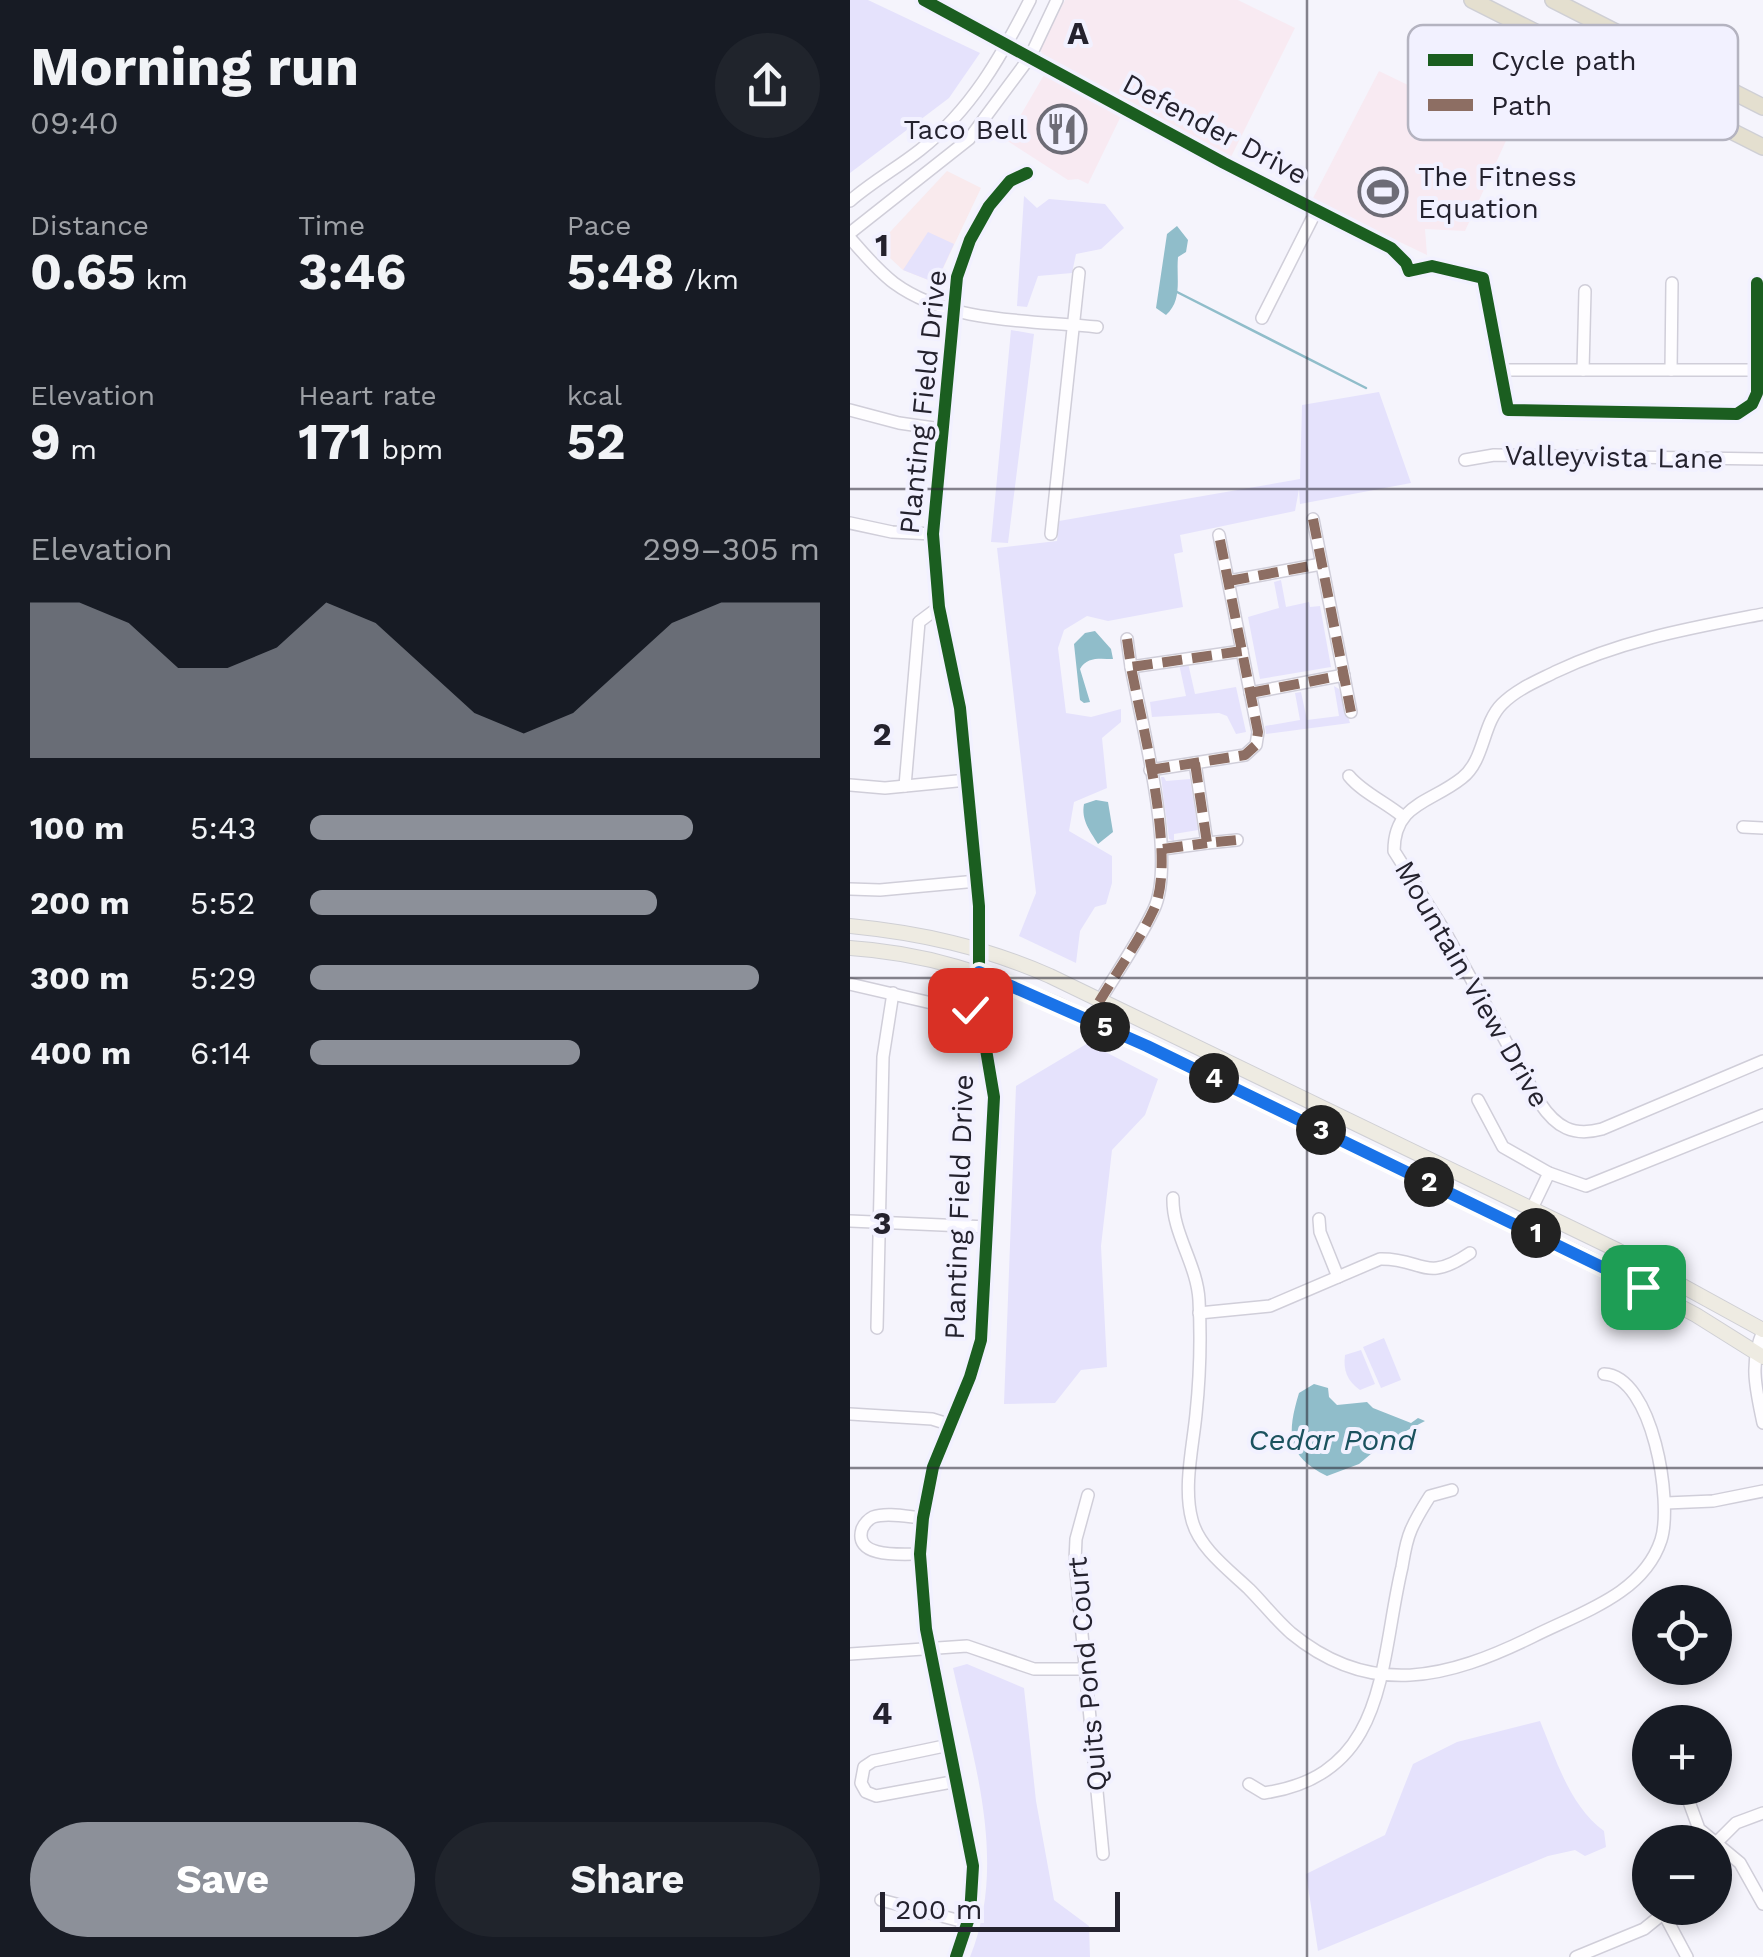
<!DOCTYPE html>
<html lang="en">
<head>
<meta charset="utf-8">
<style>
	:root { --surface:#171b24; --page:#20242c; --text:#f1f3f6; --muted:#9ea1a6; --accent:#8c9099 }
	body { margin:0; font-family:"Work Sans",sans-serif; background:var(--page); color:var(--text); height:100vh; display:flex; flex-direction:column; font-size:38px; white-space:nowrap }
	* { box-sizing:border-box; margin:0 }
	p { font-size:32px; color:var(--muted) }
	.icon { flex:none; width:55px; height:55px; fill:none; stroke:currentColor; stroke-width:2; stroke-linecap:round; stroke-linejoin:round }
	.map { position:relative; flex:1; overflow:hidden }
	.details { display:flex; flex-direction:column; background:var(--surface); width:850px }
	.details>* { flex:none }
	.buttons { position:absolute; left:782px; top:1585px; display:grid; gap:20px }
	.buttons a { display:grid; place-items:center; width:100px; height:100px; border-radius:50%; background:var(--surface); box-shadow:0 5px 15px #0003; font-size:50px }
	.scale { position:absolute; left:30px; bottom:25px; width:240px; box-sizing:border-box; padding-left:10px; border:5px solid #24222e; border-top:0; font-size:28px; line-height:35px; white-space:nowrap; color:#24222e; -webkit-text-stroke:8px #f2f1ff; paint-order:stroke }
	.pin { position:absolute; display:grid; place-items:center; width:85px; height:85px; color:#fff; margin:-42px; border-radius:20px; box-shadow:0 5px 15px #0006 }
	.km { position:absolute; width:50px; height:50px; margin:-25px; border-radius:50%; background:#222; color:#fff; font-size:28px; line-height:50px; text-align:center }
	.round { display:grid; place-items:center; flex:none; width:105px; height:105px; border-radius:52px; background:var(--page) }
	.overview { display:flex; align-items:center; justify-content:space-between; height:170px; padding:0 30px }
	h1 { font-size:55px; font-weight:700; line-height:75px }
	.metrics { display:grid; grid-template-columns:repeat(3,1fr); gap:15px; height:170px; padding:10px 30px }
	.metrics div { display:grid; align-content:center }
	.metrics b { font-size:50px; font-weight:700 }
	.metrics small { font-size:28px; font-weight:400 }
	.metrics p { font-size:28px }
	.chart { height:280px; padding:20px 30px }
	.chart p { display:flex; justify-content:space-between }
	.chart svg { width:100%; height:180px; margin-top:10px; fill:var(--accent); opacity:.7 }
	.cta { display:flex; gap:20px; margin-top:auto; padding:20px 30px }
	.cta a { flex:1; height:115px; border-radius:60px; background:var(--accent); color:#fff; font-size:40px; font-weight:700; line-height:115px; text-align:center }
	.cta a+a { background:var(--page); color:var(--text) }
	ul { padding:0 30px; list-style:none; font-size:32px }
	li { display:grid; grid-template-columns:160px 120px 1fr; align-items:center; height:75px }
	li i { height:25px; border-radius:12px; background:var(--accent) }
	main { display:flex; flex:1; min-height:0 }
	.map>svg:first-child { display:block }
	.commercial { fill:#f8eaf2 }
	.education { fill:#f9eaed }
	.green { fill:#e5e2fc }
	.water { fill:#90bdca }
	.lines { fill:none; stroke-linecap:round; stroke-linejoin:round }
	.stream { stroke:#90bdca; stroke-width:2.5 }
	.minor-casing { stroke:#d0ced9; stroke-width:14 }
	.major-casing { stroke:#cfcfd4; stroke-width:16 }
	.highway-casing { stroke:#cfcfd4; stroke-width:18 }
	.minor { stroke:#fefdff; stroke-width:11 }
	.major { stroke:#eeebe2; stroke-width:14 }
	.highway { stroke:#e4dfcf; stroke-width:15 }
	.quiet { stroke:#8d6e63; stroke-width:10; stroke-dasharray:20 10; stroke-linecap:butt }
	.cycleway-casing { stroke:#f2f1ff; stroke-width:19 }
	.cycleway { stroke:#1b5e20; stroke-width:12 }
	.route-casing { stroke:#fff; stroke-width:20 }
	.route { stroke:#1a73e8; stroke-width:12 }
	.grid { fill:none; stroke:#24222e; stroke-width:2.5; stroke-opacity:0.55 }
	.labels { text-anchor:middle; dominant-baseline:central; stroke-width:8; stroke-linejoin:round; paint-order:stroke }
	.poi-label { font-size:28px; fill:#24222e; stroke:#f2f1ff; text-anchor:end }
	.street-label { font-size:28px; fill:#24222e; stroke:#f2f1ff }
	.water-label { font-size:30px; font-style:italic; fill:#1b525e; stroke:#f2f1ff }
	.key { fill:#f2f1ff; stroke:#b4b3c0; stroke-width:2.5 }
	.key-label { font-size:28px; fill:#24222e }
	.grid-label { font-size:32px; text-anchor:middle; font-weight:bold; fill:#24222e; stroke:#f2f1ff; stroke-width:8; stroke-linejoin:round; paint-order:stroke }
</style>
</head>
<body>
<main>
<section class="details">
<div class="overview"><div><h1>Morning run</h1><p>09:40</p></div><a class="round"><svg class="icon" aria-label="share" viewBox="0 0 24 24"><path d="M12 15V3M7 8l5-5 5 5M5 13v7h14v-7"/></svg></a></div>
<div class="metrics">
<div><p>Distance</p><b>0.65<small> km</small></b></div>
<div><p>Time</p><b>3:46</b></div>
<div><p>Pace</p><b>5:48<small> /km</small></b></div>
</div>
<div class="metrics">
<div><p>Elevation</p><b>9<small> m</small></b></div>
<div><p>Heart rate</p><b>171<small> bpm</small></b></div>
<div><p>kcal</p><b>52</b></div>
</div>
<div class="chart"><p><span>Elevation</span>299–305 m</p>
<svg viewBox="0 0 160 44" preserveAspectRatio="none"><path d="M0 44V6L10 6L20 11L30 22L40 22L50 17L60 6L70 11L80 22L90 33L100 38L110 33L120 22L130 11L140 6L150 6L160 6V44z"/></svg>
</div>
<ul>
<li><b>100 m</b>5:43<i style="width:75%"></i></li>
<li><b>200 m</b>5:52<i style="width:68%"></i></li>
<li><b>300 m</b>5:29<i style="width:88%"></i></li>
<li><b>400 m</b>6:14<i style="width:53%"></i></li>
</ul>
<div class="cta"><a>Save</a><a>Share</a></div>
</section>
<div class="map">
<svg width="913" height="1957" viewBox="0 0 913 1957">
	<rect width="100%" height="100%" fill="#f5f4fc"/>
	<g class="commercial">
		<polygon points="215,0 388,0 445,28 381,157 193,56 190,49"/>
		<polygon points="529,71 659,134 615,231 575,229 577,255 462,200"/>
		<polygon points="194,75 271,116 238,184 228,179 218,180 156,140"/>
	</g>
	<polygon class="education" points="97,171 131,188 86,283 53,270 27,246"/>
	<g class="green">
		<polygon points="0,0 18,0 130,53 99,98 0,173"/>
		<polygon points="174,196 187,208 199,199 255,204 274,228 251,249 226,254 222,273 188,276 177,307 167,306"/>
		<polygon points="78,232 104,244 86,283 53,270"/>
		<polygon points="161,330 184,334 158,543 141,542"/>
		<polygon points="529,392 561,483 450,504 449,489 445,511 330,535 333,552 324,554 333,607 258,621 237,616 214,630 208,648 216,713 241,717 271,709 271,722 252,738 257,788 224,802 219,831 262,856 262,883 256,904 245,907 230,931 226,963 169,936 186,893 147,548 207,541 209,521 450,479 452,405"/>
		<polygon points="431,580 436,607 459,602 460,607 470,606 481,667 410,679 398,617 429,608 424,582"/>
		<polygon points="338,663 345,694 386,687 396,732 386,734 377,716 369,713 302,717 300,702 336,696 329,664"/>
		<polygon points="484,686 489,689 500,723 416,734 415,726 450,720 445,693 451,692 457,720 489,716"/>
		<polygon points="311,777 314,777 316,781 340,779 348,830 324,834 324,841 319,839"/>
		<polygon points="238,1043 308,1079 295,1115 262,1150 251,1246 257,1367 231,1370 205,1403 154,1404 166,1086"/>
		<polygon points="534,1338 551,1380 531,1388 513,1347"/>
		<path d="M511 1350 525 1384 510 1390C497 1381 493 1370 495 1355Z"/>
		<path d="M117 1664 174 1688 186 1801 204 1900 239 1926 240 1957H120C158 1863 124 1762 103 1668Z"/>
		<path d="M690 1721C706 1759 719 1805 754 1831L756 1847 735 1856 725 1850 698 1856 468 1951 456 1874 535 1835 563 1764 607 1742Z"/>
	</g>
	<g class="water">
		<path d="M327 226 338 240 336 252 328 257C326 278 333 300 316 315L306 308 317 234Z"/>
		<path d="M245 631 261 649 263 659C251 659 237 656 230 669L240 702 234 703 230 700 224 644 235 633Z"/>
		<path d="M246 800 258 802 263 832 248 844C240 831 231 820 234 804Z"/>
		<path d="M464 1384 478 1388 479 1397 487 1405 517 1402 523 1408 561 1423 568 1418 575 1421 535 1442 509 1464 477 1476C436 1456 437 1433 449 1393Z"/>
	</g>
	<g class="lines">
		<polyline class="stream" points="327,292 516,388"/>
		<g class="minor-casing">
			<g id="minor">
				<polyline points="74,0 374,163 541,248 556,263 559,271 582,266 633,278 658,410 887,414 902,404 907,393 907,283"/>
				<path d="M0 201C22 182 47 168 70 150 121 110 151 57 180 0"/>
				<polyline points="0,233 119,139 180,57 207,0"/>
				<path d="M0 238C14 254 27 270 44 283 100 324 180 320 247 327"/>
				<polyline points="412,318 466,211"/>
				<polyline points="650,370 913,370"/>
				<polyline points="733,370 735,291"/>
				<polyline points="821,370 822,283"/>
				<polyline points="0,410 49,423 91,429"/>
				<polyline points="615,460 644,455 913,459"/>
				<polyline points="463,519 501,712"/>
				<polyline points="0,523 42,532 83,534"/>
				<polyline points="201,534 229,273"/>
				<polyline points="379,581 471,564"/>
				<path d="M913 614C841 628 772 640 705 672 687 681 667 689 652 704 632 724 635 760 612 778 581 803 544 803 544 851L594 930 690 1103C706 1127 723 1137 752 1129L913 1061"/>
				<polyline points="277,639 281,667 392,651"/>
				<polyline points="400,693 494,675"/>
				<polyline points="345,763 357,843 387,840"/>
				<polyline points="300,770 395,755 406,745 408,732 369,535"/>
				<path d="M499 776C512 792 535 802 552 816"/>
				<polyline points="0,785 35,788 117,780"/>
				<polyline points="55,786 69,622 89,607"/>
				<polyline points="893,827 913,828"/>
				<polyline points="313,849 357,843"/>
				<polyline points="0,889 30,890 127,881"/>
				<polyline points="0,984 103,1008 129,1008"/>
				<path d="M249 1002C267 972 289 941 304 909 327 859 292 725 281 667"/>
				<polyline points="628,1100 653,1147 699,1173 736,1186 913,1115"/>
				<path d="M323 1198C322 1233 347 1264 349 1300 351 1337 350 1376 346 1414 343 1446 333 1487 342 1520 349 1548 379 1570 399 1589 413 1603 426 1620 441 1633 521 1699 598 1678 682 1637 729 1613 793 1595 811 1540 823 1503 803 1376 754 1374"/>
				<polyline points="469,1219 470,1232 488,1277"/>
				<polyline points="0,1221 138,1227"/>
				<polyline points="673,1227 699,1173"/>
				<path d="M349 1313 420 1306 530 1259C573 1258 574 1284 620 1253"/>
				<polyline points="27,1328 33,1057 43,993"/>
				<path d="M913 1331C899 1364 906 1389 913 1423"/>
				<polyline points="0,1414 82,1419 98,1424"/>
				<polyline points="238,1495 226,1539 225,1561 253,1854"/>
				<polyline points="816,1503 863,1501 913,1491"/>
				<path d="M70 1554C54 1554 3 1559 12 1529 14 1524 19 1519 23 1517 37 1512 59 1517 73 1518"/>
				<polyline points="0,1654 117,1646 184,1669 234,1669"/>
				<polyline points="99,1745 23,1761 14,1767 11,1783 16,1792 26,1796 107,1781"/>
				<path d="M399 1784 414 1793C539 1775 529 1663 552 1567 554 1555 556 1541 561 1530 566 1518 573 1507 580 1496L602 1490"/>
				<polyline points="834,1788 849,1829 890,1863 913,1904"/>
				<polyline points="865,1844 886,1823 913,1813"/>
				<polyline points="31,1900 118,1923"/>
				<polyline points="814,1914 837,1957"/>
				<polyline points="106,1957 120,1915 123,1866 76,1629 70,1554 73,1518 83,1467 120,1377 131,1340 144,1097 129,1008 129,906 110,708 89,607 83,534 107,277 120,240 139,206 160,181 177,173"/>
				<polyline points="726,1957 794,1929 820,1908"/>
			</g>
		</g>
		<g class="major-casing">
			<g id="major">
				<path d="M0 926C71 933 134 947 200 976L767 1250 913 1330"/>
				<path d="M0 948C78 953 136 974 207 1004L740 1259 846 1315 913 1357"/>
			</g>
		</g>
		<g class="highway-casing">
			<g id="highway">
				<polyline points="622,0 913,147"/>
				<polyline points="703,0 913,107"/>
			</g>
		</g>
		<use href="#minor" class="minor"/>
		<use href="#major" class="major"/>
		<use href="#highway" class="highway"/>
		<g class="quiet">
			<polyline points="463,519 501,712"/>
			<polyline points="379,581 471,564"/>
			<polyline points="277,639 281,667 392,651"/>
			<polyline points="400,693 494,675"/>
			<polyline points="345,763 357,843 387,840"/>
			<polyline points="300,770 395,755 406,745 408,732 369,535"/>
			<polyline points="313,849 357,843"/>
			<path d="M249 1002C267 972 289 941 304 909 327 859 292 725 281 667"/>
		</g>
		<g class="cycleway-casing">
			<g id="cycleway">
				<polyline points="74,0 374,163 541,248 556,263 559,271 582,266 633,278 658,410 887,414 902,404 907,393 907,283"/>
				<polyline points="106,1957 120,1915 123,1866 76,1629 70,1554 73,1518 83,1467 120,1377 131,1340 144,1097 129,1008 129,906 110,708 89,607 83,534 107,277 120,240 139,206 160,181 177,173"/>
			</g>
		</g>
		<use href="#cycleway" class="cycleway"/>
	</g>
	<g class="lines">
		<g class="route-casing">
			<polyline id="route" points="120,1010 129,1008 129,972 297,1046 793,1287"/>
		</g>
		<use href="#route" class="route"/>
	</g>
	<path class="grid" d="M457 0V1957M0 489H913M0 978H913M0 1468H913"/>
	<defs>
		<g id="restaurant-ring" transform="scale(2.5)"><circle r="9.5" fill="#f2f1ff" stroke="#6d6c76" stroke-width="1.5"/><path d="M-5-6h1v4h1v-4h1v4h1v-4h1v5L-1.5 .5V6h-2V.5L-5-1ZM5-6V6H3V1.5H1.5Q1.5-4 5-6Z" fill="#6d6c76"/></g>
		<g id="stadium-ring" transform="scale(2.5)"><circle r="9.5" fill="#f2f1ff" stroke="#6d6c76" stroke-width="1.5"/><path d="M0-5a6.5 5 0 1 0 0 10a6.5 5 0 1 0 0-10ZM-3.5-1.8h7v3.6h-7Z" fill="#6d6c76"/></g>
	</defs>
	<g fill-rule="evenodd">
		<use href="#restaurant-ring" x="212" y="129"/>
		<use href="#stadium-ring" x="533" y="192"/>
	</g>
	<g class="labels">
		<g class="poi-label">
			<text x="177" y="129">Taco Bell</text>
			<text x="568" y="176" text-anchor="start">The Fitness<tspan x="568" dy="32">Equation</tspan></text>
		</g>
		<g class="street-label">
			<text transform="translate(365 129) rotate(28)">Defender Drive</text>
			<text transform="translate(73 402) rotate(-84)">Planting Field Drive</text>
			<text transform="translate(764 457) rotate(1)">Valleyvista Lane</text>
			<text transform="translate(622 984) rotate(60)">Mountain View Drive</text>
			<text transform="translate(109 1207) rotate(-88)">Planting Field Drive</text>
			<text transform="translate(237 1674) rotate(-95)">Quits Pond Court</text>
		</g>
		<g class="water-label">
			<text x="482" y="1439">Cedar Pond</text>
		</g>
	</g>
	<rect x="558" y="25" width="330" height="115" rx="15" class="key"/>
	<rect x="578" y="54" width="45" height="12" fill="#1b5e20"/>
	<rect x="578" y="99" width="45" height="12" fill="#8d6e63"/>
	<g class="key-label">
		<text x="641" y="70">Cycle path</text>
		<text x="641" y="115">Path</text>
	</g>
	<g class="grid-label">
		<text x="228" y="44">A</text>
		<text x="32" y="256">1</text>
		<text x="32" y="745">2</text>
		<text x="32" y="1234">3</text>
		<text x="32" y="1724">4</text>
	</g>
</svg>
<div class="buttons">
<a><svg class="icon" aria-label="locate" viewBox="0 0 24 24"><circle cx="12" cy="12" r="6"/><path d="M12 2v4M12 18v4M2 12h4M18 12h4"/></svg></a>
<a>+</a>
<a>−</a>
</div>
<div class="scale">200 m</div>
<div class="pin" style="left:793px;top:1287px;background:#1e9e55"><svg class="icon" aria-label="arrive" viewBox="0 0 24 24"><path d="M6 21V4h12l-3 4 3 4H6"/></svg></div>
<div class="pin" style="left:120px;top:1010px;background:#d93025"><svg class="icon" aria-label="check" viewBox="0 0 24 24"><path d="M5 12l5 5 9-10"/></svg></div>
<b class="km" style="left:686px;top:1233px">1</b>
<b class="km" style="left:579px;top:1182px">2</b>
<b class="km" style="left:471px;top:1130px">3</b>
<b class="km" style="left:364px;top:1078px">4</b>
<b class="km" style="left:255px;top:1027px">5</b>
</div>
</main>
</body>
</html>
